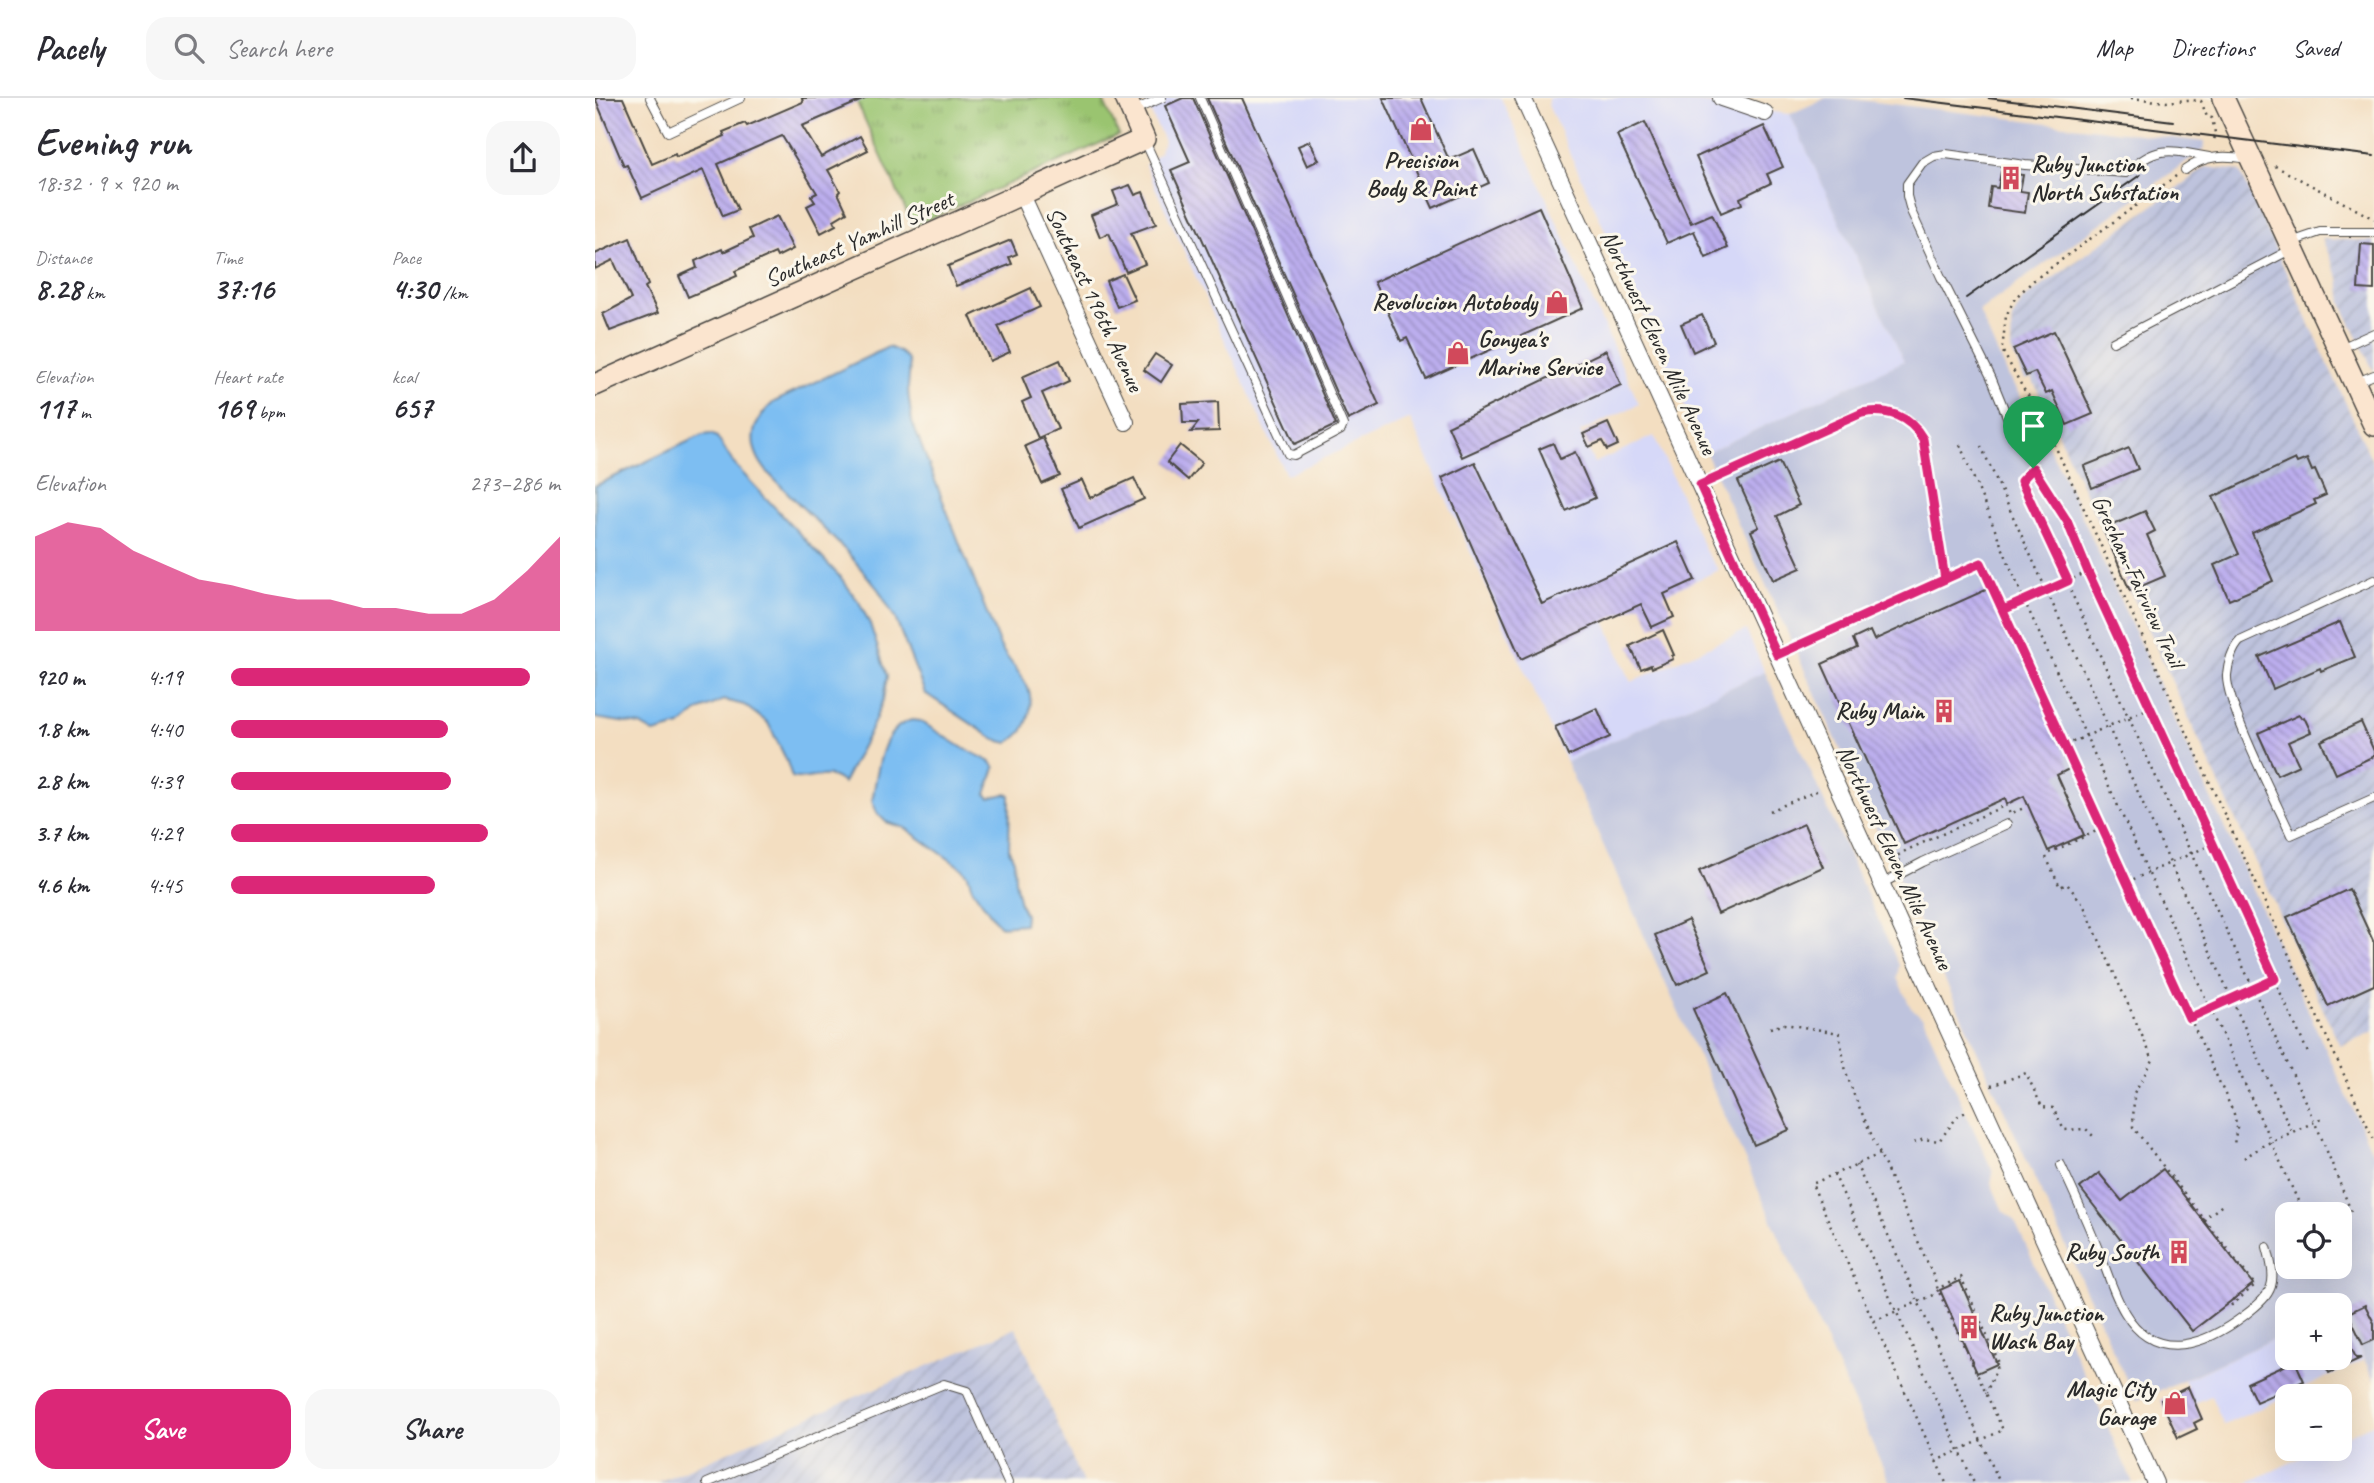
<!DOCTYPE html>
<html lang="en">
<head>
<meta charset="utf-8">
<style>
	:root { --surface:#fff; --page:#f7f7f7; --text:#2b2b33; --muted:#7c7c81; --line:#e1e1e2; --accent:#db2777 }
	body { margin:0; font-family:Caveat,sans-serif; background:var(--page); color:var(--text); height:100vh; display:flex; flex-direction:column; font-size:26px; white-space:nowrap }
	* { box-sizing:border-box; margin:0 }
	p { font-size:23px; color:var(--muted) }
	.icon { flex:none; width:38px; height:38px; fill:none; stroke:currentColor; stroke-width:2; stroke-linecap:round; stroke-linejoin:round }
	.map { position:relative; flex:1; overflow:hidden }
	.sheet { display:flex; flex-direction:column; background:var(--surface); width:595px }
	.sheet>* { flex:none }
	.controls { position:absolute; left:1680px; top:1104px; display:grid; gap:14px }
	.controls a { display:grid; place-items:center; width:77px; height:77px; border-radius:14px; background:var(--surface); box-shadow:0 7px 28px #0002; font-size:35px }
	.pin { position:absolute; display:grid; place-items:center; width:60px; height:60px; color:#fff; margin:-72px -30px; border-radius:50% 50% 50% 0; rotate:-45deg; box-shadow:0 0 7px #0007 }
	.pin .icon { rotate:45deg }
	.round { display:grid; place-items:center; flex:none; width:74px; height:74px; border-radius:21px; background:var(--page) }
	.summary { display:flex; align-items:center; justify-content:space-between; height:119px; padding:0 35px }
	h1 { font-size:38px; font-weight:700; line-height:52px }
	.stats { display:grid; grid-template-columns:repeat(3,1fr); gap:10px; height:119px; padding:7px 35px }
	.stats div { display:grid; align-content:center }
	.stats b { font-size:30px; font-weight:700 }
	.stats small { font-size:19px; font-weight:400 }
	.stats p { font-size:19px }
	.chart { height:196px; padding:14px 35px }
	.chart p { display:flex; justify-content:space-between }
	.chart svg { width:100%; height:126px; margin-top:7px; fill:var(--accent); opacity:.7 }
	.button { display:flex; gap:14px; margin-top:auto; padding:14px 35px }
	.button a { flex:1; height:80px; border-radius:21px; background:var(--accent); color:#fff; font-size:28px; font-weight:700; line-height:80px; text-align:center }
	.button a+a { background:var(--page); color:var(--text) }
	ul { padding:0 35px; list-style:none; font-size:23px }
	li { display:grid; grid-template-columns:112px 84px 1fr; align-items:center; height:52px }
	li i { height:18px; border-radius:9px; background:var(--accent) }
	header { display:flex; align-items:center; gap:42px; box-sizing:border-box; height:98px; padding:0 35px; background:var(--surface); border-bottom:2px solid var(--line) }
	header strong { font-size:33px }
	nav { display:flex; gap:38px; margin-inline-start:auto; font-size:24px }
	.search { width:490px; height:63px; background:var(--page); display:flex; align-items:center; gap:18px; box-sizing:border-box; padding:0 24px; border-radius:21px; color:var(--muted); font-size:26px }
	main { display:flex; flex:1; min-height:0 }
	.map>svg:first-child { display:block }
	.built { fill:#d6d8f8 }
	.industrial { fill:url(#industrial-furrows) }
	.railway { fill:#bec3dd; fill-rule:evenodd }
	.grass { fill:url(#grass-tufts); stroke:#62784e; stroke-width:2 }
	.water { fill:#7dbef2; stroke:#54748e; stroke-width:2 }
	.building { fill:url(#building-back-hatch) }
	.lines { fill:none; stroke-linecap:round; stroke-linejoin:round }
	.lane-casing { stroke:#494642; stroke-width:10 }
	.street-casing { stroke:#494642; stroke-width:18 }
	.secondary-casing { stroke:#494642; stroke-width:24 }
	.path { stroke:#494642; stroke-width:2.5; stroke-dasharray:2 5; stroke-linecap:butt }
	.lane { stroke:#fff; stroke-width:8 }
	.street { stroke:#fff; stroke-width:16 }
	.secondary { stroke:#fbe5cf; stroke-width:21 }
	.tram { stroke:#2b2b2b; stroke-width:2 }
	.route-casing { stroke:#fff; stroke-width:14 }
	.route { stroke:#db2777; stroke-width:9 }
	.labels { text-anchor:middle; dominant-baseline:central; stroke-width:6; stroke-linejoin:round; paint-order:stroke }
	.poi-label { font-size:24px; font-weight:bold; fill:#2b2b2b; stroke:#fbf7ec; text-anchor:end }
	.street-label { font-size:24px; fill:#2b2b2b; stroke:#fbf7ec }
</style>
</head>
<body>
<header>
<strong>Pacely</strong>
<div class="search"><svg class="icon" aria-label="search" viewBox="0 0 24 24"><circle cx="10" cy="10" r="6"/><path d="M15 15l6 6"/></svg>Search here</div>
<nav><a>Map</a><a>Directions</a><a>Saved</a></nav>
</header>
<main>
<section class="sheet">
<div class="summary"><div><h1>Evening run</h1><p>18:32 · 9 × 920 m</p></div><a class="round"><svg class="icon" aria-label="share" viewBox="0 0 24 24"><path d="M12 15V3M7 8l5-5 5 5M5 13v7h14v-7"/></svg></a></div>
<div class="stats">
<div><p>Distance</p><b>8.28<small> km</small></b></div>
<div><p>Time</p><b>37:16</b></div>
<div><p>Pace</p><b>4:30<small> /km</small></b></div>
</div>
<div class="stats">
<div><p>Elevation</p><b>117<small> m</small></b></div>
<div><p>Heart rate</p><b>169<small> bpm</small></b></div>
<div><p>kcal</p><b>657</b></div>
</div>
<div class="chart"><p><span>Elevation</span>273–286 m</p>
<svg viewBox="0 0 160 44" preserveAspectRatio="none"><path d="M0 44V11L10 6L20 8L30 16L40 21L50 26L60 28L70 31L80 33L90 33L100 36L110 36L120 38L130 38L140 33L150 23L160 11V44z"/></svg>
</div>
<ul>
<li><b>920 m</b>4:19<i style="width:91%"></i></li>
<li><b>1.8 km</b>4:40<i style="width:66%"></i></li>
<li><b>2.8 km</b>4:39<i style="width:67%"></i></li>
<li><b>3.7 km</b>4:29<i style="width:78%"></i></li>
<li><b>4.6 km</b>4:45<i style="width:62%"></i></li>
</ul>
<div class="button"><a>Save</a><a>Share</a></div>
</section>
<div class="map">
<svg width="1779" height="1385" viewBox="0 0 1779 1385">
	<defs>
		<pattern id="industrial-furrows" width="10" height="10" patternUnits="userSpaceOnUse" patternTransform="scale(1.75)"><rect width="10" height="10" fill="#bec3dd"/><path d="M-1 1l2-2M0 10L10 0M9 11l2-2" fill="none" stroke="#a3a8be"/></pattern>
		<pattern id="grass-tufts" width="24" height="20" patternUnits="userSpaceOnUse" patternTransform="scale(1.75)"><rect width="24" height="20" fill="#9ac470"/><path d="M3 7l-1-3M5 7V3M7 7l1-3M15 17l-1-3M17 17v-4M19 17l1-3" fill="none" stroke="#7e9f5c"/></pattern>
		<pattern id="building-back-hatch" width="6" height="6" patternUnits="userSpaceOnUse" patternTransform="scale(1.75)"><rect width="6" height="6" fill="#bcaeee"/><path d="M-1 5l2 2M0 0l6 6M5-1l2 2" fill="none" stroke="#998ec1"/></pattern>
	</defs>
	<rect width="100%" height="100%" fill="#fbf7ec"/>
	<filter id="ink" filterUnits="userSpaceOnUse"><feTurbulence type="fractalNoise" baseFrequency=".0143" numOctaves="2"/><feDisplacementMap in="SourceGraphic" scale="14" xChannelSelector="R" yChannelSelector="G"/><feConvolveMatrix kernelMatrix="1 2 1 2 8 2 1 2 1" color-interpolation-filters="sRGB"/></filter>
	<filter id="wash" filterUnits="userSpaceOnUse"><feTurbulence type="fractalNoise" baseFrequency=".00686" numOctaves="4" result="noise"/><feDisplacementMap in="SourceGraphic" scale="28" xChannelSelector="R" yChannelSelector="G"/><feGaussianBlur stdDeviation="1.57" result="paint"/><feColorMatrix in="noise" values="0 0 0 0 0 0 0 0 0 0 0 0 0 0 0 0 0 1.4 0 .05"/><feComposite in="paint" operator="in"/></filter>
	<g filter="url(#wash)">
		<rect width="100%" height="100%" fill="#f3dec1"/>
		<g class="built">
			<polygon points="549,0 906,0 1044,306 985,334 999,365 1059,338 1112,456 1124,472 1010,523 1036,584 1151,532 1170,574 971,664 815,321 691,377 550,67 564,55 569,43"/>
			<polygon points="953,0 1066,0 1195,16 1309,263 1111,355 953,7"/>
			<polygon points="1746,1211 1769,1262 1629,1327 1616,1298 1600,1305 1589,1282 1692,1235 1692,1260 1745,1260"/>
			<polygon points="1779,1325 1779,1385 1652,1385 1724,1351 1745,1351 1745,1341"/>
		</g>
		<g class="industrial">
			<polygon points="1611,69 1645,73 1779,367 1779,933 1745,948 1437,280 1430,282 1416,252 1417,221 1428,202"/>
			<polygon points="1727,141 1779,143 1779,274 1747,206 1744,180"/>
			<polygon points="421,1230 488,1385 61,1385"/>
		</g>
		<g class="railway">
			<path d="M1231 0H1248L1610 44 1609 51 1384 213 1412 277 1437 317 1469 379 1779 1057V1283L1745 1208H1692V1235L1541 1303 1111 355 1309 263 1195 16ZM1692 1116H1745V1169H1692Z"/>
			<polygon points="1170,574 1304,867 1302,880 1316,910 1328,920 1397,1072 1398,1077 1396,1085 1408,1113 1419,1121 1538,1385 1295,1385 971,664"/>
		</g>
		<polygon class="grass" points="260,0 507,0 524,37 318,128"/>
		<g class="water">
			<path d="M293 249C319 258 315 266 313 289 313 301 316 313 317 324L399 533C402 540 404 547 408 553 423 577 443 588 433 621 429 633 424 638 413 645L401 642 330 595 300 520 283 491 253 455 174 376C151 349 154 326 179 304Z"/>
			<path d="M116 336 122 339 139 366 246 480 264 504 275 526 292 578 288 602 277 629 248 685C232 669 214 685 197 679L191 661 173 625 149 607 129 602 103 613 85 628 59 635 45 627 0 620V388L107 337Z"/>
			<path d="M317 622 325 623 368 650 396 664 400 670 391 696 395 700 410 696 415 697 414 752 419 762 420 783 425 806 430 817 429 826 404 828 377 790 373 777 368 771 310 730 291 724 282 715 277 703C283 675 284 630 317 622Z"/>
		</g>
		<g id="blocks">
			<g class="building">
				<polygon points="0,0 28,0 57,66 80,56 81,59 103,50 130,38 128,34 150,25 152,28 208,4 207,0 272,0 207,28 226,59 265,38 273,52 233,72 245,93 243,95 252,114 239,122 241,127 226,135 212,108 220,104 216,98 222,95 187,38 123,66 143,112 128,118 108,72 47,100 32,67 29,68"/>
				<polygon points="588,0 598,0 741,327 700,346 576,72 595,64 570,8"/>
				<polygon points="612,0 647,0 784,307 753,322"/>
				<polygon points="788,0 826,0 854,62 879,51 894,85 838,110"/>
				<polygon points="1050,24 1096,125 1117,116 1133,150 1111,160 1099,133 1072,145 1022,37"/>
				<polygon points="1169,28 1188,69 1172,76 1176,85 1145,100 1147,106 1126,115 1101,59"/>
				<polygon points="715,43 724,62 712,68 703,48"/>
				<polygon points="1406,74 1428,77 1425,93 1433,94 1430,115 1393,110 1396,89 1403,90"/>
				<polygon points="535,87 540,97 548,94 561,126 536,135 550,166 531,174 514,135 505,139 496,117 523,106 518,93"/>
				<polygon points="944,109 988,210 831,281 812,240 806,243 779,184"/>
				<polygon points="182,118 198,151 182,159 180,155 140,173 142,178 93,199 84,178 102,170 100,163 127,151 128,154 158,140 154,131"/>
				<polygon points="35,140 53,187 50,189 63,215 15,233 8,216 36,201 18,162 0,171 0,156"/>
				<polygon points="416,142 422,156 414,159 417,166 361,188 353,168"/>
				<polygon points="1766,146 1779,147 1779,192 1763,191"/>
				<polygon points="528,176 540,202 522,209 511,183"/>
				<polygon points="436,190 445,209 403,228 415,254 395,263 375,218"/>
				<polygon points="1107,217 1119,244 1098,254 1086,226"/>
				<polygon points="1459,233 1498,316 1472,327 1457,293 1451,296 1440,274 1431,278 1418,251"/>
				<polygon points="1011,252 1026,287 867,359 853,328"/>
				<polygon points="560,256 577,267 566,284 549,272"/>
				<polygon points="465,262 474,283 447,295 463,331 443,340 427,304 436,300 427,279"/>
				<polygon points="623,304 624,333 596,334 603,325 588,325 587,306"/>
				<polygon points="1013,325 1023,347 1012,352 1007,343 994,349 988,336"/>
				<polygon points="448,340 465,378 447,386 430,348"/>
				<polygon points="958,345 965,361 980,354 1000,400 971,413 944,351"/>
				<polygon points="585,347 607,365 593,382 572,364"/>
				<polygon points="1534,350 1543,371 1497,390 1489,368"/>
				<polygon points="1700,361 1702,365 1712,361 1717,373 1720,372 1731,397 1719,402 1721,406 1657,435 1678,483 1634,502 1619,467 1644,456 1618,399"/>
				<polygon points="880,364 947,506 1083,444 1100,482 1069,496 1079,519 1057,529 1046,506 926,561 847,380"/>
				<polygon points="1184,364 1204,407 1182,418 1206,470 1178,482 1156,433 1164,429 1143,383"/>
				<polygon points="539,380 549,401 484,430 466,391 487,382 495,400"/>
				<polygon points="1550,413 1560,433 1552,437 1570,478 1535,493 1508,431"/>
				<polygon points="1395,490 1476,670 1462,677 1489,737 1453,753 1429,698 1412,706 1410,700 1309,746 1227,566 1262,550 1258,541 1275,533 1279,542"/>
				<polygon points="1745,524 1760,559 1726,573 1725,570 1678,591 1664,559"/>
				<polygon points="1068,532 1079,557 1077,558 1078,561 1057,570 1056,567 1046,571 1035,548"/>
				<polygon points="1002,610 1015,639 973,658 960,629"/>
				<polygon points="1704,617 1706,620 1709,619 1716,634 1693,644 1704,667 1682,677 1663,635"/>
				<polygon points="1766,624 1779,653 1779,658 1741,676 1726,643"/>
				<polygon points="1209,726 1228,769 1123,816 1104,773"/>
				<polygon points="1754,791 1779,845 1779,887 1733,908 1692,819"/>
				<polygon points="1093,822 1115,872 1082,887 1060,837"/>
				<polygon points="1132,895 1194,1032 1159,1047 1098,911"/>
				<polygon points="1568,1071 1658,1186 1597,1233 1485,1090 1504,1075 1527,1103"/>
				<polygon points="1365,1183 1402,1266 1382,1275 1345,1192"/>
				<polygon points="1770,1207 1779,1225 1779,1242 1768,1247 1753,1215"/>
				<polygon points="1745,1226 1761,1260 1766,1260 1734,1275 1727,1260 1745,1260"/>
				<polygon points="1700,1263 1709,1283 1661,1304 1652,1285"/>
				<polygon points="1593,1289 1607,1321 1599,1325 1602,1331 1583,1340 1566,1302"/>
			</g>
		</g>
	</g>
	<g filter="url(#ink)">
		<use href="#blocks" fill-opacity="0" stroke="#494642" stroke-width="2"/>
		<g class="lines">
			<g class="lane-casing">
				<g id="lane">
					<polyline points="55,0 73,34 146,0"/>
					<polyline points="537,13 567,0"/>
					<polyline points="549,41 693,356 699,357 746,332 748,327 605,0"/>
					<path d="M1590 72C1610 57 1629 57 1653 61"/>
					<polyline points="1696,144 1725,134 1779,134"/>
					<polyline points="1518,244 1695,152"/>
					<polyline points="1744,251 1779,235"/>
					<polyline points="1762,284 1779,277"/>
					<path d="M1422 343 1396 279 1346 179 1316 113 1312 98V86L1327 65 1339 58 1351 56 1430 67 1531 75C1562 46 1575 52 1614 59"/>
					<path d="M1105 387 1267 315C1293 310 1315 318 1328 341L1350 481"/>
					<path d="M1779 482 1645 543C1637 551 1633 566 1632 577 1630 604 1682 706 1696 737L1779 700"/>
					<polyline points="1182,557 1386,465"/>
					<polyline points="1286,786 1328,764 1412,726"/>
					<path d="M1466 1067C1480 1097 1493 1126 1505 1156 1513 1176 1519 1197 1530 1215 1561 1267 1612 1246 1650 1217 1680 1194 1682 1186 1672 1149"/>
					<polyline points="112,1385 349,1286 372,1293 413,1385"/>
				</g>
			</g>
			<g class="street-casing">
				<g id="street">
					<polyline points="928,0 1560,1385"/>
					<polyline points="1126,0 1170,15"/>
					<polyline points="427,97 531,324"/>
				</g>
			</g>
			<g class="secondary-casing">
				<g id="secondary">
					<polyline points="1628,0 1779,327"/>
					<polyline points="0,287 549,41 531,0"/>
				</g>
			</g>
			<g class="path">
				<polyline points="1536,0 1571,4 1592,2 1606,3 1612,19 1617,20 1620,35 1619,46"/>
				<polyline points="1680,68 1779,121"/>
				<polyline points="1581,78 1439,182 1420,200 1411,218 1407,252 1428,290 1444,313 1779,1042"/>
				<polyline points="1365,347 1429,502 1709,1116"/>
				<polyline points="1386,348 1697,1034"/>
				<polyline points="1427,352 1472,423 1493,474 1713,955"/>
				<polyline points="1439,370 1425,383 1725,1036 1756,1113"/>
				<polyline points="1391,474 1639,1016 1642,1029 1639,1046"/>
				<polyline points="1408,512 1493,474"/>
				<polyline points="1471,647 1554,610"/>
				<polyline points="1175,713 1226,691"/>
				<polyline points="1454,755 1508,730"/>
				<polyline points="1451,759 1465,789 1472,786 1488,806 1558,962 1539,995 1538,1029 1660,1187 1637,1207 1635,1205 1640,1199"/>
				<polyline points="1305,763 1302,758 1312,752 1411,707 1415,716 1429,710"/>
				<polyline points="1532,784 1618,746"/>
				<polyline points="1594,920 1680,881"/>
				<polyline points="1175,930 1190,926 1244,935 1251,974 1259,997 1340,1182 1343,1192 1408,1332 1341,1363"/>
				<polyline points="1396,988 1431,975 1447,1009 1458,1010 1469,1032 1491,1031 1501,1041"/>
				<polyline points="1319,1045 1329,1041 1344,1043 1363,1018 1373,1013"/>
				<polyline points="1285,1056 1217,1086 1351,1385"/>
				<polyline points="1649,1060 1669,1047 1726,1021"/>
				<polyline points="1261,1066 1405,1385"/>
				<polyline points="1239,1076 1379,1385"/>
				<polyline points="1608,1122 1630,1105"/>
				<polyline points="1279,1223 1339,1197 1346,1189 1366,1179 1404,1265 1391,1295"/>
			</g>
			<use href="#lane" class="lane"/>
			<use href="#street" class="street"/>
			<use href="#secondary" class="secondary"/>
			<g class="tram">
				<polyline points="1308,0 1779,58"/>
				<polyline points="1393,0 1578,23"/>
				<polyline points="1371,200 1545,77"/>
			</g>
		</g>
	</g>
	<g class="lines" filter="url(#ink)">
		<g class="route-casing">
			<path id="route" d="M1438 370 1426 383 1473 483 1408 512 1386 465 1182 557 1105 387 1267 315C1292 310 1315 318 1328 341L1350 481 1386 465 1594 920 1680 881 1493 474 1472 423 1438 370"/>
		</g>
		<use href="#route" class="route"/>
	</g>
	<defs>
		<g id="shop-bare" transform="scale(1.89)"><path d="M-5-2.5h2.3a2.7 3.5 0 0 1 5.4 0H5L5.5 6h-11ZM-1.5-2.5h3a1.5 2.3 0 0 0-3 0Z" fill="#d1495b" stroke="#fbf7ec" stroke-width="2.5" paint-order="stroke"/></g>
		<g id="building-bare" transform="scale(1.89)"><path d="M-4-6H4V6H1V3H-1V6H-4ZM-2.5-4.3h1.7v1.8h-1.7ZM.8-4.3h1.7v1.8H.8ZM-2.5-1h1.7V.8h-1.7ZM.8-1h1.7V.8H.8Z" fill="#d1495b" stroke="#fbf7ec" stroke-width="2.5" paint-order="stroke"/></g>
	</defs>
	<g fill-rule="evenodd">
		<use href="#shop-bare" x="826" y="31"/>
		<use href="#building-bare" x="1416" y="80"/>
		<use href="#shop-bare" x="962" y="204"/>
		<use href="#shop-bare" x="863" y="255"/>
		<use href="#building-bare" x="1349" y="613"/>
		<use href="#building-bare" x="1584" y="1154"/>
		<use href="#building-bare" x="1374" y="1229"/>
		<use href="#shop-bare" x="1580" y="1305"/>
	</g>
	<g class="labels">
		<g class="poi-label">
			<text x="826" y="62" text-anchor="middle">Precision<tspan x="826" dy="28">Body &amp; Paint</tspan></text>
			<text x="1436" y="66" text-anchor="start">Ruby Junction<tspan x="1436" dy="28">North Substation</tspan></text>
			<text x="942" y="204">Revolucion Autobody</text>
			<text x="883" y="241" text-anchor="start">Gonyea's<tspan x="883" dy="28">Marine Service</tspan></text>
			<text x="1329" y="613">Ruby Main</text>
			<text x="1564" y="1154">Ruby South</text>
			<text x="1394" y="1215" text-anchor="start">Ruby Junction<tspan x="1394" dy="28">Wash Bay</tspan></text>
			<text x="1560" y="1291">Magic City<tspan x="1560" dy="28">Garage</tspan></text>
		</g>
		<g class="street-label">
			<text transform="translate(264 141) rotate(-24)">Southeast Yamhill Street</text>
			<text transform="translate(500 201) rotate(65)">Southeast 196th Avenue</text>
			<text transform="translate(1064 244) rotate(65)">Northwest Eleven Mile Avenue</text>
			<text transform="translate(1543 483) rotate(65)">Gresham-Fairview Trail</text>
			<text transform="translate(1300 759) rotate(65)">Northwest Eleven Mile Avenue</text>
		</g>
	</g>
</svg>
<div class="controls">
<a><svg class="icon" aria-label="locate" viewBox="0 0 24 24"><circle cx="12" cy="12" r="6"/><path d="M12 2v4M12 18v4M2 12h4M18 12h4"/></svg></a>
<a>+</a>
<a>−</a>
</div>
<div class="pin" style="left:1438px;top:370px;background:#1e9e55"><svg class="icon" aria-label="arrive" viewBox="0 0 24 24"><path d="M6 21V4h12l-3 4 3 4H6"/></svg></div>
</div>
</main>
</body>
</html>
